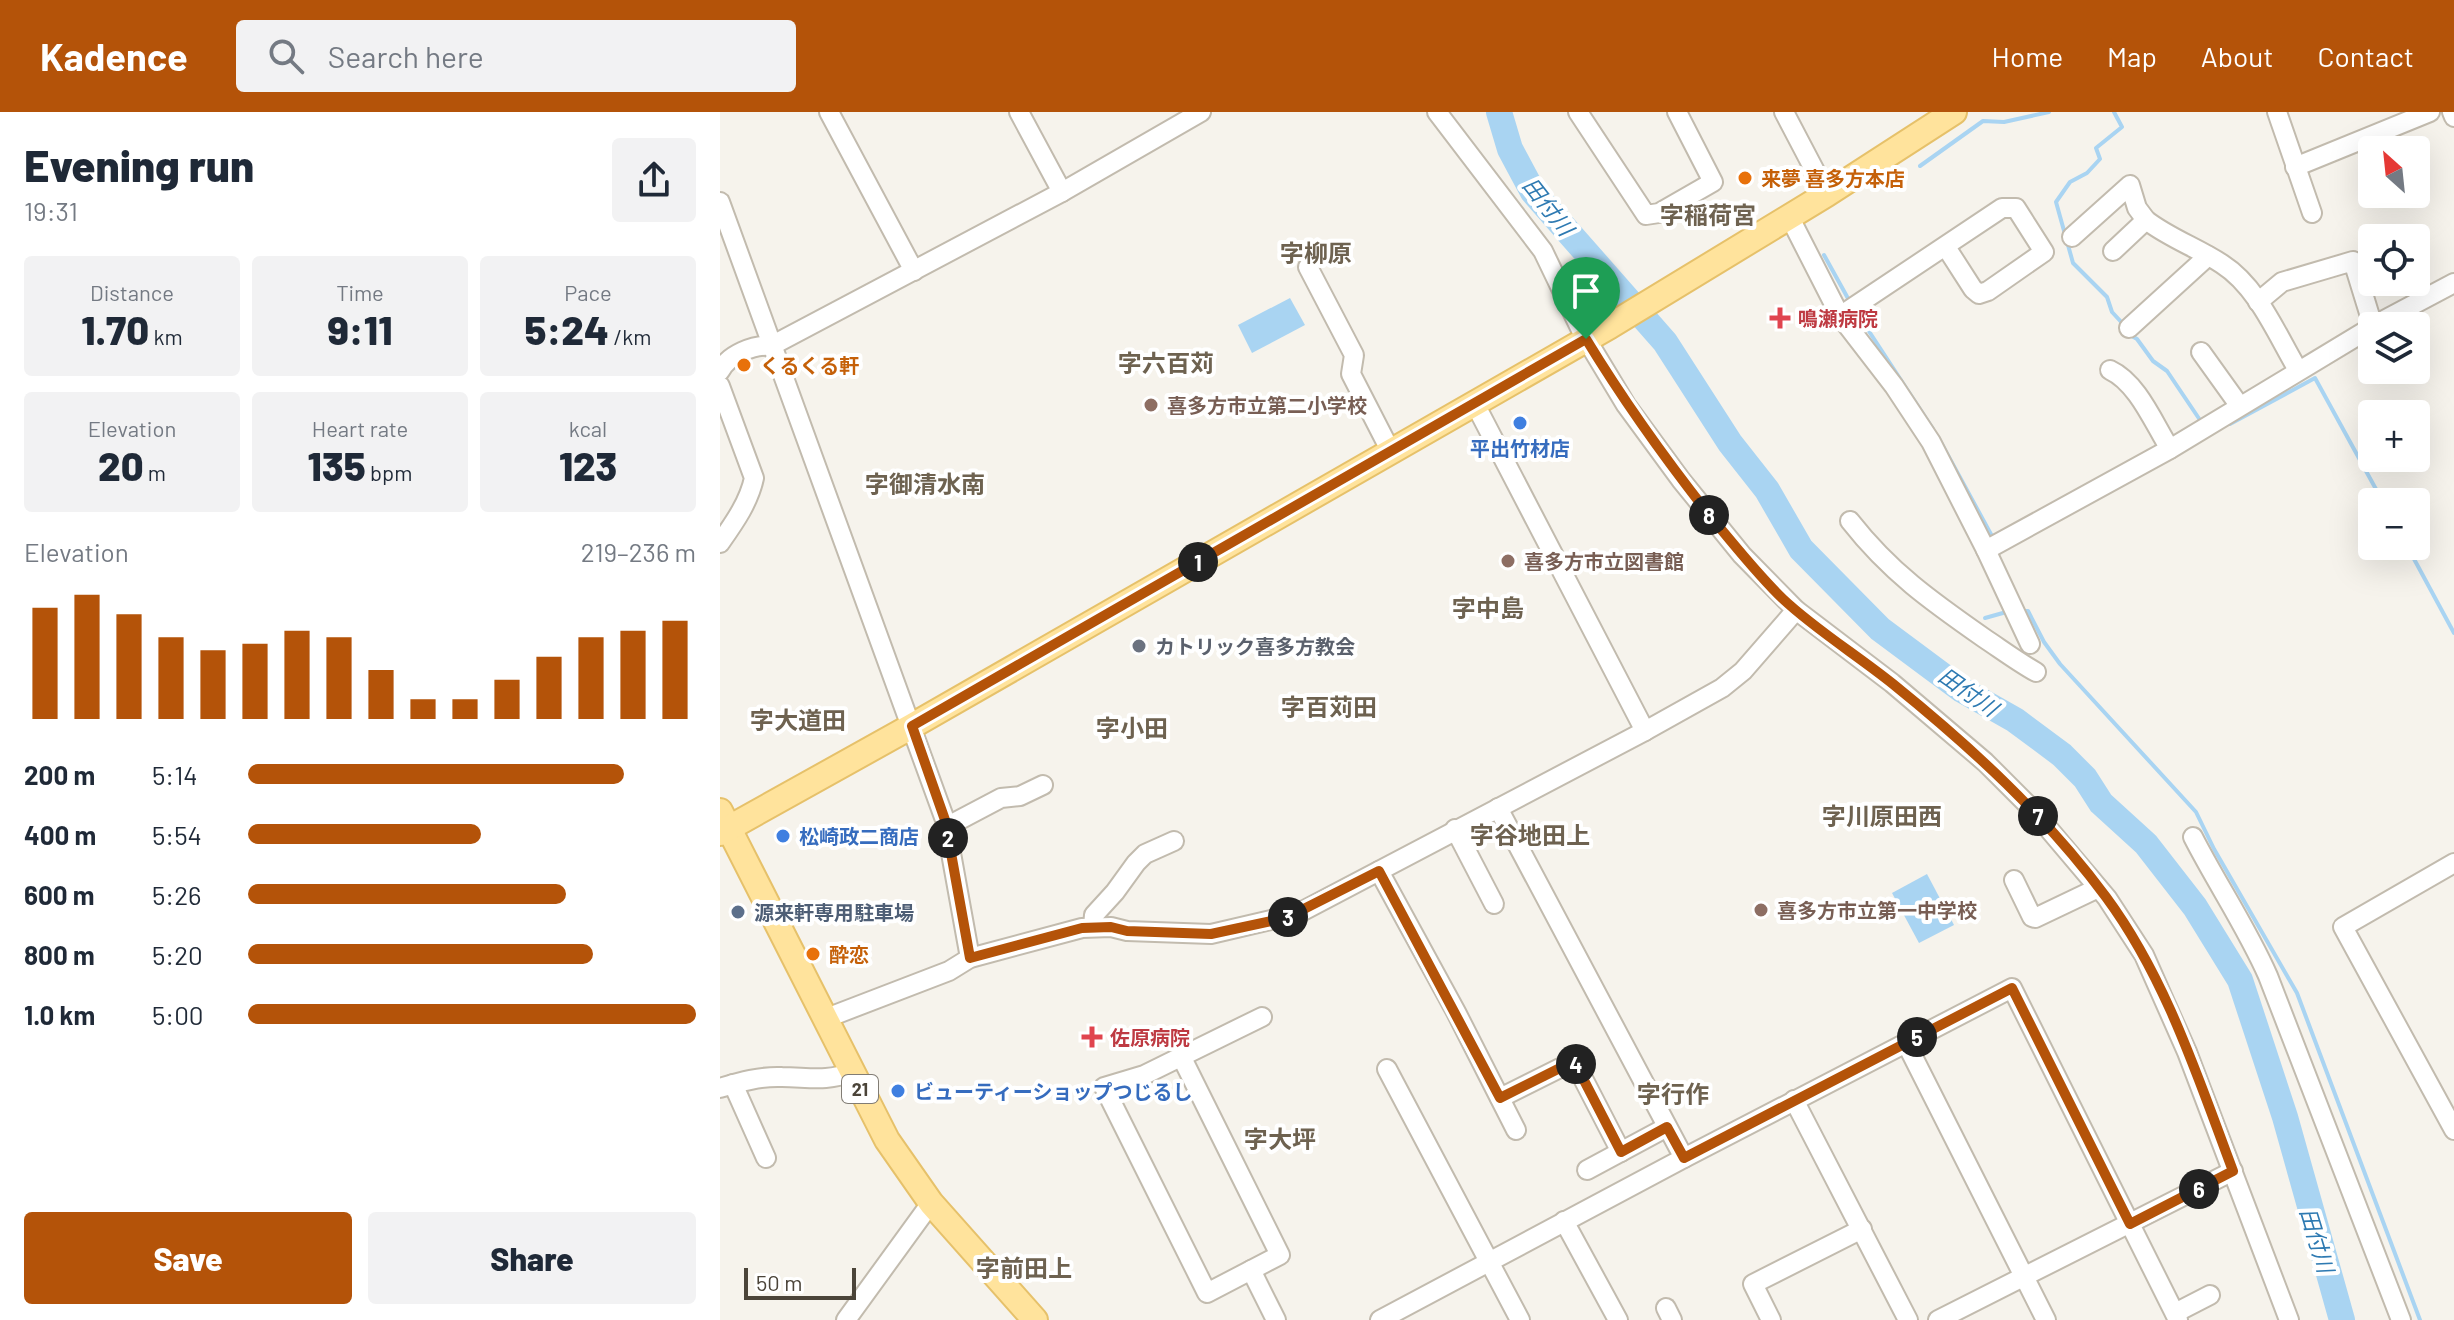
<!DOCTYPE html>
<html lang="en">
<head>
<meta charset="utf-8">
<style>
	:root { --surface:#fff; --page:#f2f2f3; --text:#1f2937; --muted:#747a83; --accent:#b45309 }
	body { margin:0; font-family:Barlow,"Noto Sans JP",sans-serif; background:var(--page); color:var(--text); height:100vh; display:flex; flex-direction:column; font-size:30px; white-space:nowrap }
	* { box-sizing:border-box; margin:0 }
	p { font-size:26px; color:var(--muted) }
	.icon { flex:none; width:44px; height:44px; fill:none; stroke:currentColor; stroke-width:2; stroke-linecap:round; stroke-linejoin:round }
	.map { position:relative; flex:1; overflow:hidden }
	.drawer { display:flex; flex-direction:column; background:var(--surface); width:720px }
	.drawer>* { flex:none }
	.needle { width:52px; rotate:333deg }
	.tools { position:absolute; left:1638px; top:24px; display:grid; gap:16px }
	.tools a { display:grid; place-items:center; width:72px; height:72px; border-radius:8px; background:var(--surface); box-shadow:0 8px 32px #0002; font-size:40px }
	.scale { position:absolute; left:24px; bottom:20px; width:112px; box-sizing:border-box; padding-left:8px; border:4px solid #4b4439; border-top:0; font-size:22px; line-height:28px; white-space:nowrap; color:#4b4439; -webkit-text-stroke:6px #fff; paint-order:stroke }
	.pin { position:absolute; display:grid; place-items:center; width:68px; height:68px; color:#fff; margin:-82px -34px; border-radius:50% 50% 50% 0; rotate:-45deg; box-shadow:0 0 8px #0007 }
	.pin .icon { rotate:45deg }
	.km { position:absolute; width:40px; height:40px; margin:-20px; border-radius:50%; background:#222; color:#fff; font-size:22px; line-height:40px; text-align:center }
	.round { display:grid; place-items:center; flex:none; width:84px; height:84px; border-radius:8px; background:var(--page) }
	.overview { display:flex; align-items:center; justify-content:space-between; height:136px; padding:0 24px }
	h1 { font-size:44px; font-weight:800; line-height:60px }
	.stats { display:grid; grid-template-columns:repeat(3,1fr); gap:12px; height:136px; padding:8px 24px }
	.stats div { display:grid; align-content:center; border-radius:8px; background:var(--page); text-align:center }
	.stats b { font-size:40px; font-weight:800 }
	.stats small { font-size:22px; font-weight:400 }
	.stats p { font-size:22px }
	.chart { height:224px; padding:16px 24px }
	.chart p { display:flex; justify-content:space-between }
	.chart svg { width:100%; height:144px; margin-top:8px; stroke:var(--accent); stroke-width:6 }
	.button { display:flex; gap:16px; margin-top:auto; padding:16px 24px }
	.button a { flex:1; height:92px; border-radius:8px; background:var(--accent); color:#fff; font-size:32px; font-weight:800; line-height:92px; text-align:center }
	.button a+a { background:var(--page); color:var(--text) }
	ul { padding:0 24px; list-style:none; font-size:26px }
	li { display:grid; grid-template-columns:128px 96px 1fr; align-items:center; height:60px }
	li i { height:20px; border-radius:10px; background:var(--accent) }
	header { display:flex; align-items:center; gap:48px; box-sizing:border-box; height:112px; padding:0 40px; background:var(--accent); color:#fff }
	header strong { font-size:38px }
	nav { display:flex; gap:44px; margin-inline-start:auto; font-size:28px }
	.search { width:560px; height:72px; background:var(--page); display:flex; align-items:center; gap:20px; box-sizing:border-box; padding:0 28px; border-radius:8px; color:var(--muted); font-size:30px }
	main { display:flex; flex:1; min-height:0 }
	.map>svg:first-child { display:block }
	.water { fill:#a9d4f2 }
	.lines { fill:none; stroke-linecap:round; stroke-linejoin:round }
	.stream { stroke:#a9d4f2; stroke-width:4 }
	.river { stroke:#a9d4f2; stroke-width:26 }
	.minor-casing { stroke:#c2bbae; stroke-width:22 }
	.major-casing { stroke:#e6c16a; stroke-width:28 }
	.minor { stroke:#fff; stroke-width:18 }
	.major { stroke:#ffe39c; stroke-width:24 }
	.route-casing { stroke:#fff; stroke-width:16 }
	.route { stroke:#b45309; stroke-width:10 }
	.food-dot { fill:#e8710a; stroke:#fff; stroke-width:3 }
	.health-dot { fill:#e0444e; stroke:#fff; stroke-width:3 }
	.education-dot { fill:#8d6e63; stroke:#fff; stroke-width:3 }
	.shop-dot { fill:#3f7fe0; stroke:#fff; stroke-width:3 }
	.worship-dot { fill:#6b7280; stroke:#fff; stroke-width:3 }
	.service-dot { fill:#5c6f8a; stroke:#fff; stroke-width:3 }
	.labels { text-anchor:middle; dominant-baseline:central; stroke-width:8; stroke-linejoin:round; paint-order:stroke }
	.shield { fill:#fff; stroke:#817c74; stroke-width:2 }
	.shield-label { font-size:18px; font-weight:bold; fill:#4b4439 }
	.food-label { font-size:20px; font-weight:bold; fill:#c56008; stroke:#fff; text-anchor:start }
	.health-label { font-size:20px; font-weight:bold; fill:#be3a42; stroke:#fff; text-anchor:start }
	.education-label { font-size:20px; font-weight:bold; fill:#785e54; stroke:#fff; text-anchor:start }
	.shop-label { font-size:20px; font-weight:bold; fill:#366cbe; stroke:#fff; text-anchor:start }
	.worship-label { font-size:20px; font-weight:bold; fill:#5b616d; stroke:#fff; text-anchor:start }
	.service-label { font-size:20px; font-weight:bold; fill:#4e5e75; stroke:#fff; text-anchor:start }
	.water-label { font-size:22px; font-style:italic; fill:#2e7ab2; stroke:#fff }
	.quarter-label { font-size:24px; font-weight:bold; fill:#6e6250; stroke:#fff }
</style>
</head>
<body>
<header>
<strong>Kadence</strong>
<div class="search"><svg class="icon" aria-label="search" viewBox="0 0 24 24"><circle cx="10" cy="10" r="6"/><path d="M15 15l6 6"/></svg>Search here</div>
<nav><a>Home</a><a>Map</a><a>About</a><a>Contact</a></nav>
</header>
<main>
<section class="drawer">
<div class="overview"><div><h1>Evening run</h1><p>19:31</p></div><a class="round"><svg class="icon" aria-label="share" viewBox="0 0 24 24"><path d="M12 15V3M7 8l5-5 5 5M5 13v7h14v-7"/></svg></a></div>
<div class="stats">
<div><p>Distance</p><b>1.70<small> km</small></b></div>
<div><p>Time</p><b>9:11</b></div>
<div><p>Pace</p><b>5:24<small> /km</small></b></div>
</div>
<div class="stats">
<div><p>Elevation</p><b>20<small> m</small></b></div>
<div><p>Heart rate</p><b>135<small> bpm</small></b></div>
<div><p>kcal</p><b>123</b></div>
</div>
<div class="chart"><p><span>Elevation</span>219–236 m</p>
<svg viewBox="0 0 160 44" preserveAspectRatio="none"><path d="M5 44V10M15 44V6M25 44V12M35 44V19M45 44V23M55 44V21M65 44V17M75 44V19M85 44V29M95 44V38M105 44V38M115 44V32M125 44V25M135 44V19M145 44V17M155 44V14"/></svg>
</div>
<ul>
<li><b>200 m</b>5:14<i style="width:84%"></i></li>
<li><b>400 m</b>5:54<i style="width:52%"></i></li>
<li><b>600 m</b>5:26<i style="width:71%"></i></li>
<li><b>800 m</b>5:20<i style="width:77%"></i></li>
<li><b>1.0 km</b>5:00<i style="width:100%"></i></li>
</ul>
<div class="button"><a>Save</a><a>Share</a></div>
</section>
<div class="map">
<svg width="1734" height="1208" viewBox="0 0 1734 1208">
	<rect width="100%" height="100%" fill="#f6f3ec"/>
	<g class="water">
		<polygon points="570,186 585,213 532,241 518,213"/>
		<polygon points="1207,762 1234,813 1199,831 1172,781"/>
	</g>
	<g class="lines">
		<g class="stream">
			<polyline points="1394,0 1402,15 1376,36 1380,47 1367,61 1350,70 1336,90 1353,151 1387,185 1392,200 1404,213"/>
			<polyline points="1200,54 1263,9 1284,10 1329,0"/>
			<polyline points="1104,143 1130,190"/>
			<polyline points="1137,201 1213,317"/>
			<polyline points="1410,223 1417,227 1433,249 1447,259 1482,311"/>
			<polyline points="1508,308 1510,312 1595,266 1663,390"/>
			<polyline points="1218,325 1273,426"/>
			<polyline points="1687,434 1734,521"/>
			<polyline points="1303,499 1308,499 1324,530 1340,552 1476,700 1494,737 1577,881 1700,1208"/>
			<polyline points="1265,506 1290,499"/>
		</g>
		<polyline class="river" points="779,0 790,37 813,80 945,230 1010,331 1047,378 1081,437 1160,517 1242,578 1295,608 1342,643 1365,666 1381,691 1426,732 1475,795 1520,868 1565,1005 1622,1208"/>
		<g class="minor-casing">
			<g id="minor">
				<polyline points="109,0 194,159"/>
				<polyline points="299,0 342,80"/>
				<polyline points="717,0 823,139 862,220 906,293 961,368 1022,443 1076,498 1172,571 1265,650 1311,696 1387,786 1424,843 1467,940 1569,1208"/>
				<polyline points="858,0 926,103 939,101 993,70 957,0"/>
				<polyline points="1064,0 1107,82"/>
				<polyline points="1557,0 1592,101"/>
				<polyline points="1732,0 1734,5"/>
				<polyline points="1575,55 1710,0"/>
				<polyline points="0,90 225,708 250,846"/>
				<polyline points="1069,104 1120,204 1174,274 1211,330 1266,438 1310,532"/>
				<path d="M1352 125 1410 73 1417 96 1426 108C1449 126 1478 136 1502 152 1538 175 1557 223 1578 258"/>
				<polyline points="1393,139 1426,108"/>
				<polyline points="588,155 634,243 631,262 670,338"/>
				<polyline points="1538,190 1562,170 1633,149 1653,214"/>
				<polyline points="1120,204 1282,96 1296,96 1324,140 1268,179 1259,182 1253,177 1226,135"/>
				<polyline points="1653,214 1734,171"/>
				<polyline points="1409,216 1488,144"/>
				<polyline points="1481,240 1519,293"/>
				<path d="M1390 258C1418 271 1434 312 1450 337"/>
				<path d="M0 259C8 243 34 232 51 234L342 80 481 0"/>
				<path d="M0 274 34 366C29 390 14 411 0 431"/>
				<polyline points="754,290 925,619"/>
				<path d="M1130 409C1170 460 1211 489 1264 526 1282 538 1298 550 1316 560"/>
				<polyline points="1266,438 1450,337 1652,215"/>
				<polyline points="778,696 964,1046"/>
				<polyline points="226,715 281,686 300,684 323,673"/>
				<polyline points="735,717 774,792"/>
				<path d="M1473 725C1497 772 1527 816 1548 864L1681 1208"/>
				<polyline points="1734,751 1623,815 1734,1018"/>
				<polyline points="659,759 736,900 796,1018"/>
				<polyline points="1294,768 1312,805 1315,806 1378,776"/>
				<polyline points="373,815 374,803 395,780 416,751 425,742 454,729"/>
				<polyline points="104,907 229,859 250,846 362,816 391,815 407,819 491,822 577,802 925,619 1002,576 1023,559 1076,498"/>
				<polyline points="1186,931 1326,1208"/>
				<polyline points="461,944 560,1143 487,1181 384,975 424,963 542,905"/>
				<polyline points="667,957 800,1208"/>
				<polyline points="13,972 46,1046"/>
				<path d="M0 976C20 970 41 964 62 965 87 965 108 970 131 960"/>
				<polyline points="780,986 854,949 901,1040"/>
				<polyline points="1074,988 1188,1208"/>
				<polyline points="867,1058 947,1015"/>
				<polyline points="844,1109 898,1208"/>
				<polyline points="531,1158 556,1208"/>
				<polyline points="946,1196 952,1208"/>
				<polyline points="1455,1201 1490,1183"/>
				<polyline points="126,1208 211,1091"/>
				<polyline points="660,1208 964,1046 1292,876 1458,1208"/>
				<polyline points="1051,1208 1033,1172 1142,1117"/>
				<polyline points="1218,1208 1513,1059"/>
			</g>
		</g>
		<g class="major-casing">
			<g id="major">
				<polyline points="0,699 167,1028 211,1091 315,1208"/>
				<polyline points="0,721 192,614 890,214 1107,82 1234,0"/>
			</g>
		</g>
		<use href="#minor" class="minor"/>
		<use href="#major" class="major"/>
	</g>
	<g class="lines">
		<g class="route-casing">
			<path id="route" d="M866 227C905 291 948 351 995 410 1017 436 1038 463 1063 487 1096 518 1137 543 1173 572 1251 635 1326 704 1386 785 1446 866 1478 966 1513 1059L1410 1112 1292 876 964 1046 947 1015 901 1040 854 949 780 986 659 759 566 806 491 822 407 819 391 815 362 816 250 846 225 708 192 614Z"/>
		</g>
		<use href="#route" class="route"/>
	</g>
	<g class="food-dot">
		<circle cx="1025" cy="66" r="8"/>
		<circle cx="24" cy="253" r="8"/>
		<circle cx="93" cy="842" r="8"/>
	</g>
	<g class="health-dot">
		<path d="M1056 194h8v8h8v8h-8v8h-8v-8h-8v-8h8z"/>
		<path d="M368 913h8v8h8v8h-8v8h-8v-8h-8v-8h8z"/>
	</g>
	<g class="education-dot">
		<circle cx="431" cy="293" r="8"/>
		<circle cx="788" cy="449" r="8"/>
		<circle cx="1041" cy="798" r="8"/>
	</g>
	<g class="shop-dot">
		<circle cx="800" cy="311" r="8"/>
		<circle cx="63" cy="724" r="8"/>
		<circle cx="178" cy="979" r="8"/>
	</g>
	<circle class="worship-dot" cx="419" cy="534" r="8"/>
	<circle class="service-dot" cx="18" cy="800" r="8"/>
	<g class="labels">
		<rect class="shield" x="122" y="963" width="36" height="28" rx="6"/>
		<g class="shield-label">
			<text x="140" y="977">21</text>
		</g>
		<g class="food-label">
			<text x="1041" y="66">来夢 喜多方本店</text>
			<text x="40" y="253">くるくる軒</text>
			<text x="109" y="842">酔恋</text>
		</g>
		<g class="health-label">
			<text x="1078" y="206">鳴瀬病院</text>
			<text x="390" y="925">佐原病院</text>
		</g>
		<g class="education-label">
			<text x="447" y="293">喜多方市立第二小学校</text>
			<text x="804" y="449">喜多方市立図書館</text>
			<text x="1057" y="798">喜多方市立第一中学校</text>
		</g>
		<g class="shop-label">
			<text x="800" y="336" text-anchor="middle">平出竹材店</text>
			<text x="79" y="724">松崎政二商店</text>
			<text x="194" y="979">ビューティーショップつじるし</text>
		</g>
		<g class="worship-label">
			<text x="435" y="534">カトリック喜多方教会</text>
		</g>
		<g class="service-label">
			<text x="34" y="800">源来軒専用駐車場</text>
		</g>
		<g class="water-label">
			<text transform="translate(829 94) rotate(52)">田付川</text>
			<text transform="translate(1249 579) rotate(35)">田付川</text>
			<text transform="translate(1598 1128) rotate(73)">田付川</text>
		</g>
		<g class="quarter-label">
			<text x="988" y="102">字稲荷宮</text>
			<text x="596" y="140">字柳原</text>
			<text x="446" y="250">字六百苅</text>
			<text x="205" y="371">字御清水南</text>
			<text x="768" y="495">字中島</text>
			<text x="609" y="594">字百苅田</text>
			<text x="78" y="607">字大道田</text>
			<text x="412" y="615">字小田</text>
			<text x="1162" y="703">字川原田西</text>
			<text x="810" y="722">字谷地田上</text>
			<text x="953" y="981">字行作</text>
			<text x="560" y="1026">字大坪</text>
			<text x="304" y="1155">字前田上</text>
		</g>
	</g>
</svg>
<div class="tools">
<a><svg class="needle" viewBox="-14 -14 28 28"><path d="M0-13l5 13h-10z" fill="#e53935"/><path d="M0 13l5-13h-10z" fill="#747a83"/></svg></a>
<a><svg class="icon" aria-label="locate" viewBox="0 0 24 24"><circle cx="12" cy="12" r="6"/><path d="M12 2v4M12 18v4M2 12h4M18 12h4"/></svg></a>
<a><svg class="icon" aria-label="layers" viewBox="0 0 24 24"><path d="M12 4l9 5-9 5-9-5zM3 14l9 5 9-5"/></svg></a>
<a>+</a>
<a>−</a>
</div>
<div class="scale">50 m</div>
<div class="pin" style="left:866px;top:227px;background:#1e9e55"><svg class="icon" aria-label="arrive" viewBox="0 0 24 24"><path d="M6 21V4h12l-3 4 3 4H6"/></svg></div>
<b class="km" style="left:478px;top:450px">1</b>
<b class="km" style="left:228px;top:726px">2</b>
<b class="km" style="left:568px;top:805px">3</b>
<b class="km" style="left:856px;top:952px">4</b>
<b class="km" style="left:1197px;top:925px">5</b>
<b class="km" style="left:1479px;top:1077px">6</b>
<b class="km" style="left:1318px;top:704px">7</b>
<b class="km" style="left:989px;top:403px">8</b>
</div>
</main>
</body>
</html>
